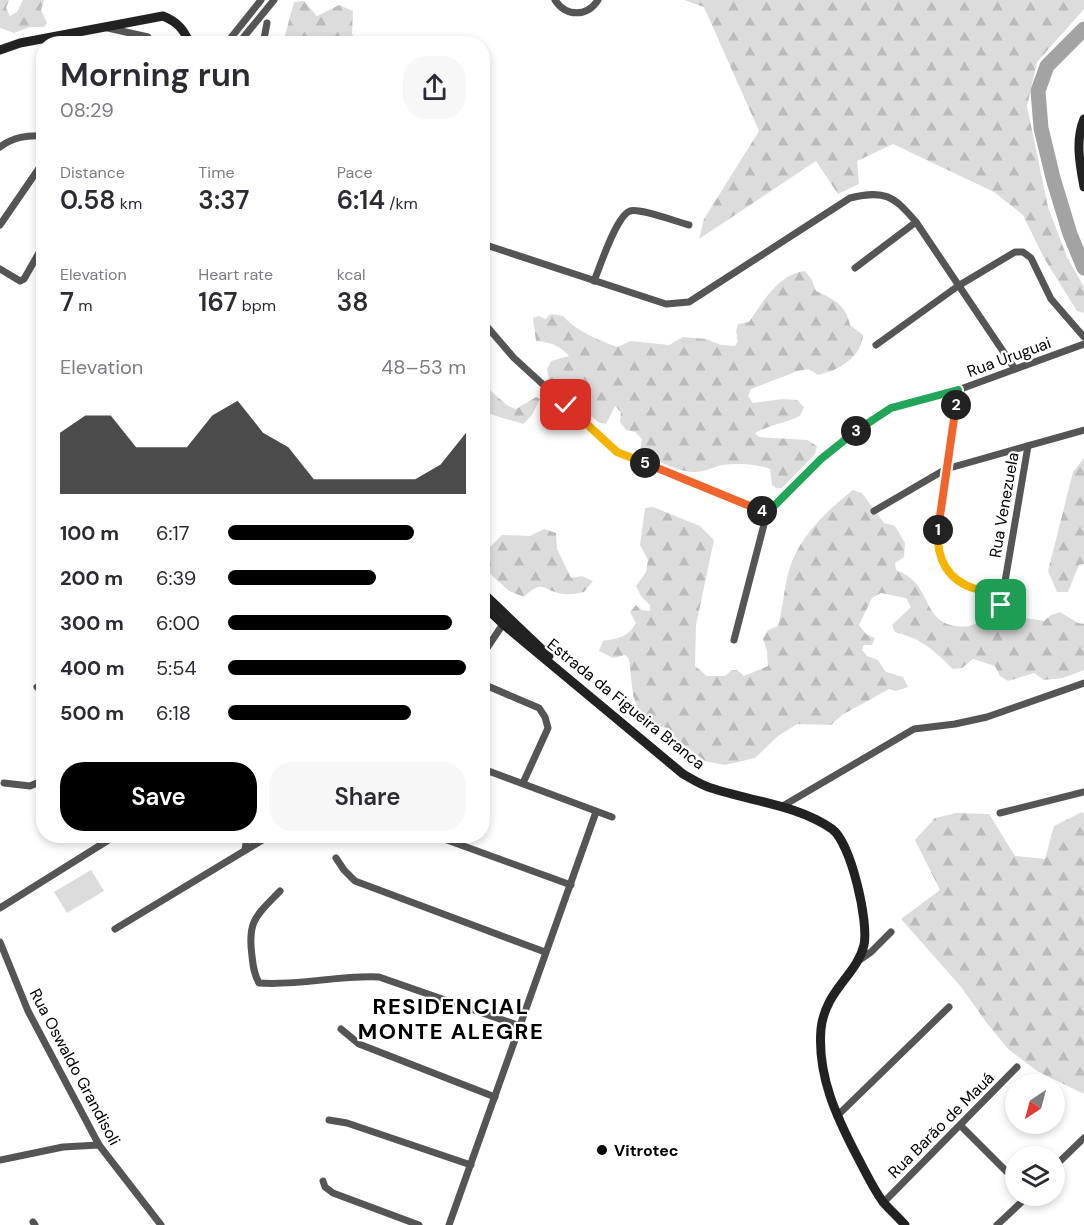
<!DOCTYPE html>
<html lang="en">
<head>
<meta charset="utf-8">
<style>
	:root { --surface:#fff; --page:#f7f7f7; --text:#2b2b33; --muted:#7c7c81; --accent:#000 }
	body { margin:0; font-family:"DM Sans",sans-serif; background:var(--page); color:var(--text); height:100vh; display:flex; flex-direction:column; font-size:22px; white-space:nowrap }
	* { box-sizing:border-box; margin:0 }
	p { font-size:20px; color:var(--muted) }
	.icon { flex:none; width:33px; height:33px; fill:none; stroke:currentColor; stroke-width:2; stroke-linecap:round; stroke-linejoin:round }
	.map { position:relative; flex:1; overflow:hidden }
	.details { position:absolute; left:36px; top:36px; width:454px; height:807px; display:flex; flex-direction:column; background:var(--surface); border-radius:24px; box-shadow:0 3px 9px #0003 }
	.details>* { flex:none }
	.needle { width:39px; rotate:216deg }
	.fabs { position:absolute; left:1005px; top:1074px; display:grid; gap:12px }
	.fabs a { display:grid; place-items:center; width:60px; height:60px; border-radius:50%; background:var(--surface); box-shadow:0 3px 9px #0003; font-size:30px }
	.pin { position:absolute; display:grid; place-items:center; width:51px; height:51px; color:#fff; margin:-26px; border-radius:12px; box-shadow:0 3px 9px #0006 }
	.km { position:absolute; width:30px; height:30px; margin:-15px; border-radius:50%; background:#222; color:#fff; font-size:16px; line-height:30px; text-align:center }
	.round { display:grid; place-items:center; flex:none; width:63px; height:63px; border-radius:24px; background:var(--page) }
	.head { display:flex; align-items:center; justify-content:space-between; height:102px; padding:0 24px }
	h1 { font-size:33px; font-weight:600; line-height:45px }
	.figures { display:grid; grid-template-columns:repeat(3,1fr); gap:9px; height:102px; padding:6px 24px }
	.figures div { display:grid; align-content:center }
	.figures b { font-size:26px; font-weight:600 }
	.figures small { font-size:16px; font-weight:400 }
	.figures p { font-size:16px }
	.chart { height:168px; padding:12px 24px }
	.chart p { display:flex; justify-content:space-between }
	.chart svg { width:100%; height:108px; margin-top:6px; fill:var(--accent); opacity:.7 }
	.button { display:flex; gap:12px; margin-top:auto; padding:12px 24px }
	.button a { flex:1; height:69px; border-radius:24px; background:var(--accent); color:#fff; font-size:24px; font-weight:600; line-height:69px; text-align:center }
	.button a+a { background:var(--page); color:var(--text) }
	ul { padding:0 24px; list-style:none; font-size:20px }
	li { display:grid; grid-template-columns:96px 72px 1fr; align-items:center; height:45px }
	li i { height:15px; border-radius:8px; background:var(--accent) }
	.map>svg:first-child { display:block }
	.forest { fill:url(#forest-firs) }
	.garden { fill:#dcdcdc }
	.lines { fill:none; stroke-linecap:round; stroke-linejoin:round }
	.river { stroke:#a3a3a3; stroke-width:15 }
	.street { stroke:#555; stroke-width:7 }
	.secondary { stroke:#222; stroke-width:9 }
	.split-1-casing { stroke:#fff; stroke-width:12 }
	.split-2-casing { stroke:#fff; stroke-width:12 }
	.split-3-casing { stroke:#fff; stroke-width:12 }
	.split-4-casing { stroke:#fff; stroke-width:12 }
	.split-5-casing { stroke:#fff; stroke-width:12 }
	.split-6-casing { stroke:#fff; stroke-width:12 }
	.split-1 { stroke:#f5b400; stroke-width:8 }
	.split-2 { stroke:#f0652b; stroke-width:8 }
	.split-3 { stroke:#22a559; stroke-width:8 }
	.split-4 { stroke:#22a559; stroke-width:8 }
	.split-5 { stroke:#f0652b; stroke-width:8 }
	.split-6 { stroke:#f5b400; stroke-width:8 }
	.poi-dot { fill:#000; stroke:#fff; stroke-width:2 }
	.labels { text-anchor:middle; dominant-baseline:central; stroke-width:4.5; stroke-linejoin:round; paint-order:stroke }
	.street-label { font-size:16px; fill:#000; stroke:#fff }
	.poi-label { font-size:16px; font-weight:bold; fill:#000; stroke:#fff; text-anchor:start }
	.district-label { font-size:22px; font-weight:bold; letter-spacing:1.5px; fill:#000; stroke:#fff }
</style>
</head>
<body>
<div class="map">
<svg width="1084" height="1225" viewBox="0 0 1084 1225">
	<defs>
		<pattern id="forest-firs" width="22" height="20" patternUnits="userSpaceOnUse" patternTransform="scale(1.5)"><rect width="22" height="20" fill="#dcdcdc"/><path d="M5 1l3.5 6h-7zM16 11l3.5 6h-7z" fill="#bbb"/></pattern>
	</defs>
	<rect width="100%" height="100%" fill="#fff"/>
	<g class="forest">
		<polygon points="0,0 9,0 6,8 10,16 17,12 23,0 44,0 41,10 47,23 44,27 30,27 14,33 0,28"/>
		<polygon points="684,0 1084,0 1084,9 1037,62 1027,106 1048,207 1067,257 1084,287 1084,313 1077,311 1044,258 1023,215 994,192 893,144 857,161 859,184 838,194 816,161 699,239 704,219 759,131 704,7"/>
		<polygon points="304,1 317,16 339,5 353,11 352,34 359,43 283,43 294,2"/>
		<path d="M805 271 812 280 816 291C834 299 846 305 850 325L863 335C861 358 839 370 818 375L808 369 798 371 751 389 748 396 753 403 783 399 797 400 804 407 800 416C785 423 770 425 755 433L759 437 807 440 817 446 815 454 782 488H776L772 485 770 469C757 464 738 463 723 465 714 466 706 472 696 472 680 473 653 459 640 451L642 439 635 432 626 430 620 422 621 412 615 406 606 424 598 422 566 394 550 384 547 369 551 361 569 356C560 345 549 342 536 341L533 318 539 316 545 319 551 314 563 316C576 331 598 340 617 347L631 341 669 345 683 337 706 339 721 345 735 346 738 341 736 331 738 324 749 322C763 302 778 274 805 271Z"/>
		<path d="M483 384 508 406 516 409 536 397 540 399 532 415 523 424C512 420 491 416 483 410Z"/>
		<polygon points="1084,458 1084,564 1079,565 1068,592 1057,592 1048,571 1073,472"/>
		<path d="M853 490 862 493 884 523 895 526 905 543 904 557 895 563 896 570C930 583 921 610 945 623 950 626 966 628 972 625 976 624 979 619 984 618 997 615 1030 618 1044 621L1051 615 1060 612 1078 623 1084 624V670L1063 678 1044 680 1034 673 1008 681 1000 676 995 666 973 659 962 668 953 669C932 649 924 640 895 632L892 625 911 607 906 598 881 593 872 598 859 625 866 634 875 638 872 645H864L862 650 867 656 878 660 886 672 903 677 908 687 896 691 889 689 842 715 831 725 797 724 778 736 755 758 725 765 705 761 675 738 667 728 655 725 639 712 633 695 629 659 625 655 613 658 599 651 603 641C618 639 628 637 636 623L630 612 636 605 642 610 650 611V605L641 596 636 586 646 572 648 560 640 545 645 508 653 507 700 526 714 540 696 625 695 666 707 676H725L732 670H737L744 676 768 666 767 651 763 639 768 630 778 626C783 607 784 588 789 570 799 537 826 511 853 490Z"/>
		<path d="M544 529 556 533 557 549 571 578 582 576 593 581 584 592C578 593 570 595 564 594 543 592 544 577 524 597L509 591 487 571 485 552 502 535 530 536Z"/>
		<polygon points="1082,812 1084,814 1084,1094 1037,1071 1008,1049 986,1022 962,988 901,919 940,890 915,840 935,818 956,813 989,814 1015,856 1045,859 1054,826"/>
	</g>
	<polygon class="garden" points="91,870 104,891 67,913 54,892"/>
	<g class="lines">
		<polyline class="river" points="1084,29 1047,66 1038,91 1041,128 1053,178 1070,234 1084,268"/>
		<g class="street">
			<path d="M555 0C566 17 587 17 598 0"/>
			<polyline points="108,28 148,37 151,44"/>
			<polyline points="226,44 261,0"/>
			<polyline points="238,44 274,0"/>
			<polyline points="263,44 267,23"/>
			<path d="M0 147C13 137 27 135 44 136"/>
			<polyline points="0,225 44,161"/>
			<path d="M483 244 666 304 689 302 850 198C885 190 893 195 916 222L1015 369"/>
			<polyline points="855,268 916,222"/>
			<polyline points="0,269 20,281 24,279 44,244"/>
			<path d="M594 281C600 267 616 216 630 211 641 208 677 222 689 225"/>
			<polyline points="483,322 514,358 617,452 767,513"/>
			<polyline points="876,345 958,286 1015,252 1023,252 1031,258 1051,299 1084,337"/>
			<path d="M958 390 938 532C937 567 956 589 991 592L1003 585"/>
			<polyline points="874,511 946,469 1084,430"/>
			<polyline points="767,513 821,459 852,434 891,408 958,390 1084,344"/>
			<polyline points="1001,605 1028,446"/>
			<polyline points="734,640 767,513"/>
			<polyline points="483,654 505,621"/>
			<polyline points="483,684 539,708 545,717 548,728 523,783"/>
			<polyline points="37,687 44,683"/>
			<polyline points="483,769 612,817"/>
			<polyline points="4,783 30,786 44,780"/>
			<polyline points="781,807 914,729 955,724 987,717 1084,683"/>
			<polyline points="1000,813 1084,792"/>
			<polyline points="436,836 571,885"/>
			<polyline points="245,850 247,836"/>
			<polyline points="336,858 344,870 355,881 545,952"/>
			<path d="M280 891C257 915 247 920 252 956 253 966 254 974 259 983 299 986 339 975 379 977L520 1026"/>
			<polyline points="0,908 115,836"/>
			<polyline points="115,929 269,836"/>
			<polyline points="0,942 28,1011 99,1145 161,1225"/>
			<polyline points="858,961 871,952 891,932"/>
			<polyline points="341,1029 359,1044 495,1097"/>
			<polyline points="837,1116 949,1007"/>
			<polyline points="329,1120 347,1123 471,1165"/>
			<polyline points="961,1126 1016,1181"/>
			<polyline points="0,1160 63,1147 99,1145"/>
			<polyline points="1054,1167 1084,1138"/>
			<polyline points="323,1181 325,1187 333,1193 419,1225"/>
			<polyline points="884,1202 1017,1067"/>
			<polyline points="33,1222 35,1225"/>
			<polyline points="449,1225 596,812"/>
			<polyline points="997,1225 1028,1196"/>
		</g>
		<g class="secondary">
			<path d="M0 50 20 43 163 16C178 22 184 30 190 44"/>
			<path d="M1084 119C1075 140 1080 165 1084 187"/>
			<polyline points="483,593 549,656"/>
			<path d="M483 605 504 625 683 774C692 779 701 785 711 788 750 801 798 805 832 829 851 843 869 922 864 945 857 975 825 990 821 1029 817 1076 837 1118 858 1158 866 1173 873 1188 883 1202 890 1210 898 1217 905 1225"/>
		</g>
	</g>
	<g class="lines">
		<g class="split-1-casing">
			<path id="split-1" d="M938 530C936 559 948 581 976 589 987 592 994 592 1003 585L1001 605"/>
		</g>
		<g class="split-2-casing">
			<polyline id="split-2" points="938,530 956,405"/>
		</g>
		<g class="split-3-casing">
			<polyline id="split-3" points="856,431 891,408 958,390 956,405"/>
		</g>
		<g class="split-4-casing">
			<polyline id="split-4" points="762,511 767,513 821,459 856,431"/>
		</g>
		<g class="split-5-casing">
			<polyline id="split-5" points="645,463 762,511"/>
		</g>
		<g class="split-6-casing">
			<polyline id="split-6" points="566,405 617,452 645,463"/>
		</g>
		<use href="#split-1" class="split-1"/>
		<use href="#split-2" class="split-2"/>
		<use href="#split-3" class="split-3"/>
		<use href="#split-4" class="split-4"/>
		<use href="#split-5" class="split-5"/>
		<use href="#split-6" class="split-6"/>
	</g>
	<circle class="poi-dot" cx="602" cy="1150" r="6"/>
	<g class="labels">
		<g class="street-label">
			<text transform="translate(1009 357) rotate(-20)">Rua Uruguai</text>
			<text transform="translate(1004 505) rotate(-80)">Rua Venezuela</text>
			<text transform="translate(626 704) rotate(39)">Estrada da Figueira Branca</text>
			<text transform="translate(75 1067) rotate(62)">Rua Oswaldo Grandisoli</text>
			<text transform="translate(941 1125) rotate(-45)">Rua Barão de Mauá</text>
		</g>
		<g class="poi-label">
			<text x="614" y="1150">Vitrotec</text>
		</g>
		<g class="district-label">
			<text x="451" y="1006">RESIDENCIAL<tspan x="451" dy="25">MONTE ALEGRE</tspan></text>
		</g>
	</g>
</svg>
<div class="fabs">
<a><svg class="needle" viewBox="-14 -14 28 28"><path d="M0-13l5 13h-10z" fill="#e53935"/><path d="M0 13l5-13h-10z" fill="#7c7c81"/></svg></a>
<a><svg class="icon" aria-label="layers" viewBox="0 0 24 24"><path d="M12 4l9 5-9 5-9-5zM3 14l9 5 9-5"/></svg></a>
</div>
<div class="pin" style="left:1001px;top:605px;background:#1e9e55"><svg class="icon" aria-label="arrive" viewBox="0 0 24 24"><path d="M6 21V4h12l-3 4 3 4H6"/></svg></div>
<div class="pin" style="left:566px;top:405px;background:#d93025"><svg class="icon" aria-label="check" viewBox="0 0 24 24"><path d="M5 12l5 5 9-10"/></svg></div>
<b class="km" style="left:938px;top:530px">1</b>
<b class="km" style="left:956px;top:405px">2</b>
<b class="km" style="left:856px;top:431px">3</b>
<b class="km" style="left:762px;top:511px">4</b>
<b class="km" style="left:645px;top:463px">5</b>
<section class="details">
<div class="head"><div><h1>Morning run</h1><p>08:29</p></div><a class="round"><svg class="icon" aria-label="share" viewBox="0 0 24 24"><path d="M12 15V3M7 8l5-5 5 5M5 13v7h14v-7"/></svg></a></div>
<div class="figures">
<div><p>Distance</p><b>0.58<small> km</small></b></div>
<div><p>Time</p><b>3:37</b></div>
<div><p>Pace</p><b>6:14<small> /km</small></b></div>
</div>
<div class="figures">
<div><p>Elevation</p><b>7<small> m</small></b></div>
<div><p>Heart rate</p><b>167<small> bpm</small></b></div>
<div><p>kcal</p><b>38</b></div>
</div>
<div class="chart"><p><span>Elevation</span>48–53 m</p>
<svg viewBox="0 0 160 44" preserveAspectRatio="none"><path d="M0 44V19L10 12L20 12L30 25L40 25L50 25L60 12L70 6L80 19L90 25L100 38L110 38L120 38L130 38L140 38L150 32L160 19V44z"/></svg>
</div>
<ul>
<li><b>100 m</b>6:17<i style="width:78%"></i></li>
<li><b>200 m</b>6:39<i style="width:62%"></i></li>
<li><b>300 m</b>6:00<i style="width:94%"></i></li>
<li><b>400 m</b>5:54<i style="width:100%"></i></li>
<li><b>500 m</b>6:18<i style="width:77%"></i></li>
</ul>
<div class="button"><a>Save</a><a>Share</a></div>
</section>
</div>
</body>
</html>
